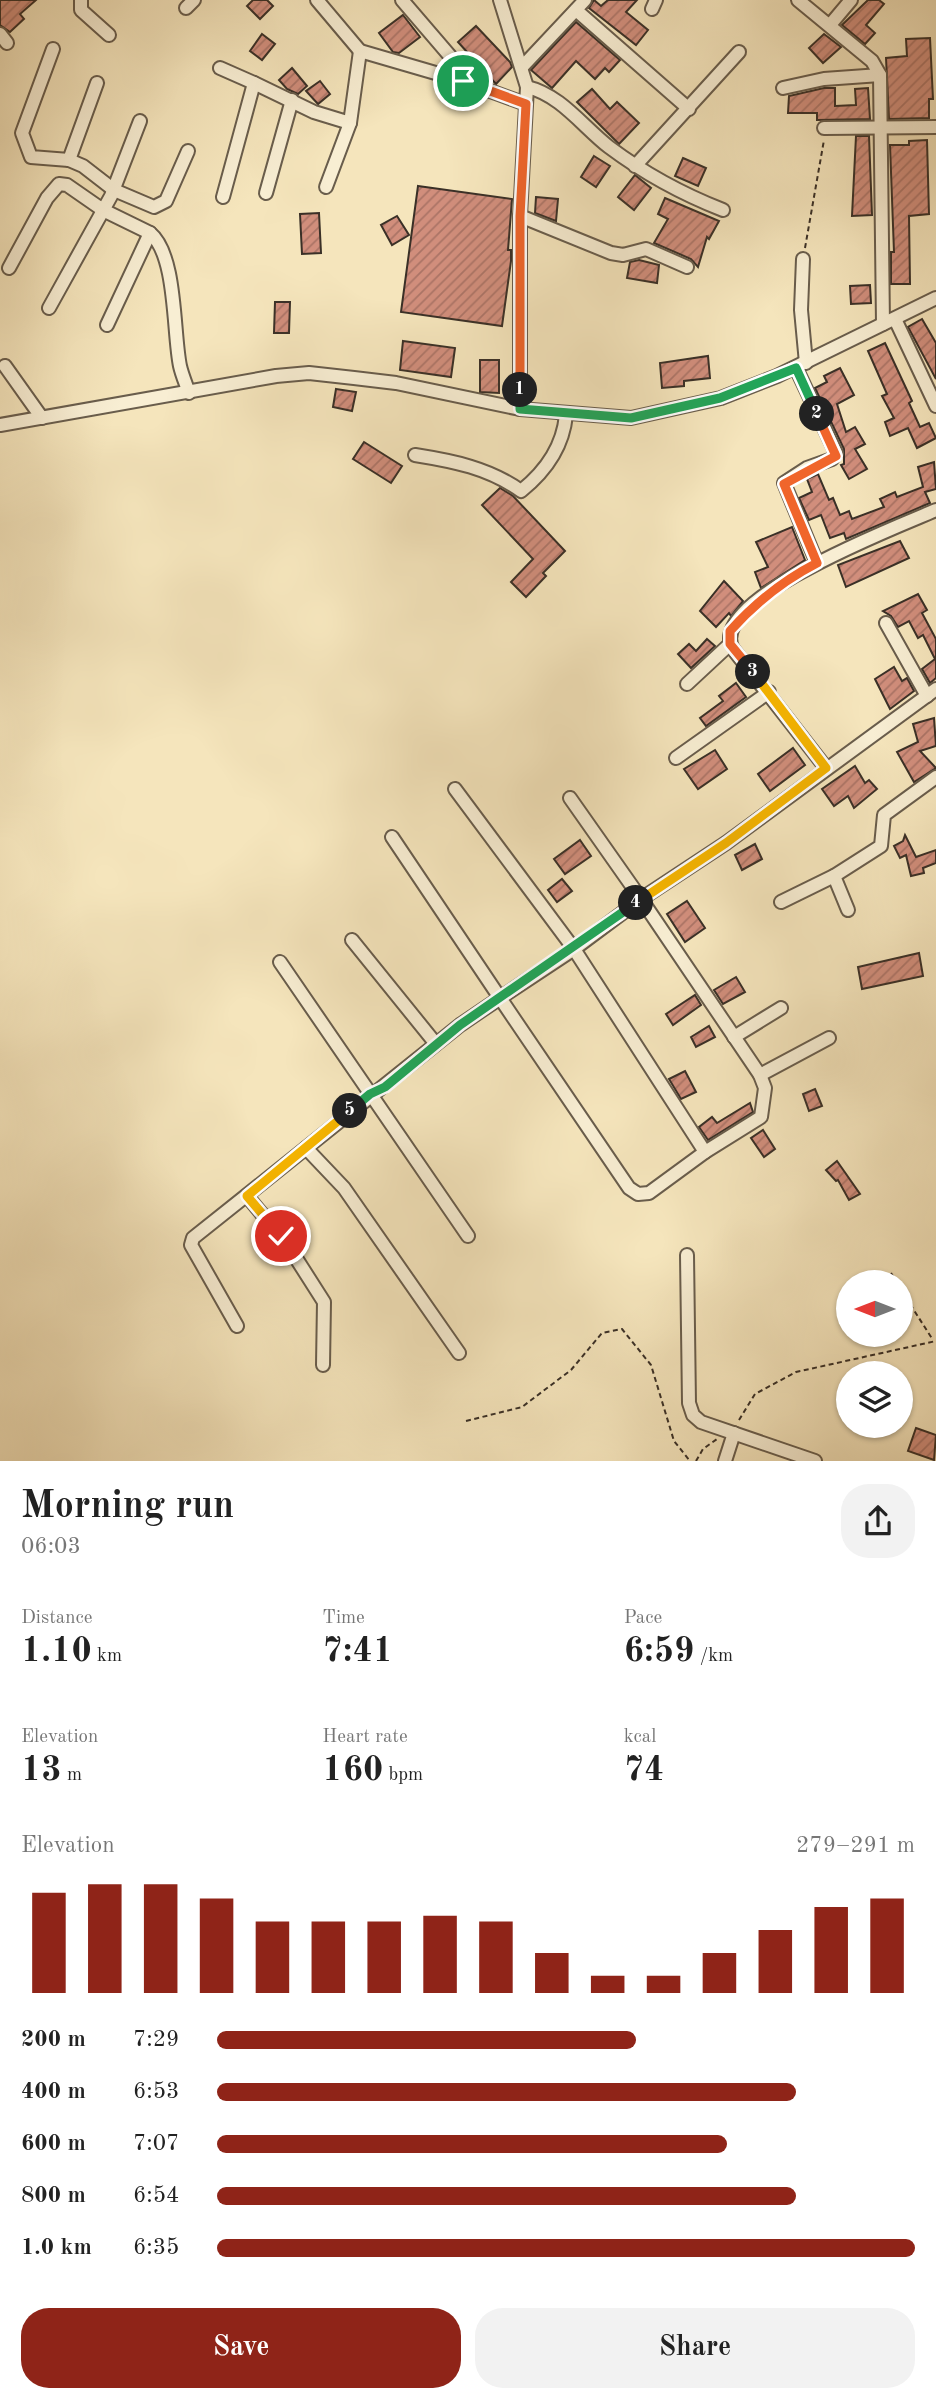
<!DOCTYPE html>
<html lang="en">
<head>
<meta charset="utf-8">
<style>
	:root { --surface:#fff; --page:#f2f2f2; --text:#222; --muted:#767676; --accent:#8f2418 }
	body { margin:0; font-family:"Old Standard TT",serif; background:var(--page); color:var(--text); height:100vh; display:flex; flex-direction:column; font-size:26px; white-space:nowrap }
	* { box-sizing:border-box; margin:0 }
	p { font-size:23px; color:var(--muted) }
	.icon { flex:none; width:38px; height:38px; fill:none; stroke:currentColor; stroke-width:2; stroke-linecap:round; stroke-linejoin:round }
	.map { position:relative; height:1461px; overflow:hidden }
	.panel { display:flex; flex-direction:column; background:var(--surface); flex:1 }
	.panel>* { flex:none }
	.needle { width:46px; rotate:270deg }
	.tools { position:absolute; left:836px; top:1270px; display:grid; gap:14px }
	.tools a { display:grid; place-items:center; width:77px; height:77px; border-radius:50%; background:var(--surface); box-shadow:0 2px 5px #0004; font-size:35px }
	.pin { position:absolute; display:grid; place-items:center; width:60px; height:60px; color:#fff; margin:-30px; border:4px solid #fff; border-radius:50%; box-shadow:0 2px 7px #0007 }
	.km { position:absolute; width:35px; height:35px; margin:-18px; border-radius:50%; background:#222; color:#fff; font-size:19px; line-height:35px; text-align:center }
	.round { display:grid; place-items:center; flex:none; width:74px; height:74px; border-radius:28px; background:var(--page) }
	.headline { display:flex; align-items:center; justify-content:space-between; height:119px; padding:0 21px }
	h1 { font-size:38px; font-weight:700; line-height:52px }
	.stats { display:grid; grid-template-columns:repeat(3,1fr); gap:10px; height:119px; padding:7px 21px }
	.stats div { display:grid; align-content:center }
	.stats b { font-size:35px; font-weight:700 }
	.stats small { font-size:19px; font-weight:400 }
	.stats p { font-size:19px }
	.chart { height:196px; padding:14px 21px }
	.chart p { display:flex; justify-content:space-between }
	.chart svg { width:100%; height:126px; margin-top:7px; stroke:var(--accent); stroke-width:6 }
	.action { display:flex; gap:14px; margin-top:auto; padding:14px 21px }
	.action a { flex:1; height:80px; border-radius:28px; background:var(--accent); color:#fff; font-size:28px; font-weight:700; line-height:80px; text-align:center }
	.action a+a { background:var(--page); color:var(--text) }
	ul { padding:0 21px; list-style:none; font-size:23px }
	li { display:grid; grid-template-columns:112px 84px 1fr; align-items:center; height:52px }
	li i { height:18px; border-radius:9px; background:var(--accent) }
	.map>svg:first-child { display:block }
	.building { fill:url(#building-hatch); stroke:#3a3027; stroke-width:2 }
	.lines { fill:none; stroke-linecap:round; stroke-linejoin:round }
	.minor-casing { stroke:#695d4c; stroke-width:16 }
	.path { stroke:#3a3027; stroke-width:2; stroke-dasharray:5 3.5; stroke-linecap:butt }
	.minor { stroke:#f8eed3; stroke-width:12 }
	.split-1-casing { stroke:#fff; stroke-width:14 }
	.split-2-casing { stroke:#fff; stroke-width:14 }
	.split-3-casing { stroke:#fff; stroke-width:14 }
	.split-4-casing { stroke:#fff; stroke-width:14 }
	.split-5-casing { stroke:#fff; stroke-width:14 }
	.split-6-casing { stroke:#fff; stroke-width:14 }
	.split-1 { stroke:#f0652b; stroke-width:9 }
	.split-2 { stroke:#22a559; stroke-width:9 }
	.split-3 { stroke:#f0652b; stroke-width:9 }
	.split-4 { stroke:#f5b400; stroke-width:9 }
	.split-5 { stroke:#22a559; stroke-width:9 }
	.split-6 { stroke:#f5b400; stroke-width:9 }
</style>
</head>
<body>
<div class="map">
<svg width="936" height="1461" viewBox="0 0 936 1461">
	<defs>
		<pattern id="building-hatch" width="6" height="6" patternUnits="userSpaceOnUse" patternTransform="scale(1.75)"><rect width="6" height="6" fill="#d18e7c"/><path d="M-1 1l2-2M0 6l6-6M5 7l2-2" fill="none" stroke="#ab7466"/></pattern>
	</defs>
	<rect width="100%" height="100%" fill="#f5e5bc"/>
	<filter id="stains"><feTurbulence type="fractalNoise" baseFrequency=".00286" numOctaves="4"/><feColorMatrix values="0 0 0 0 .2 0 0 0 0 .09 0 0 0 0 .02 0 0 0 .5 -.17"/></filter>
	<radialGradient id="worn" r=".72"><stop offset=".6" stop-color="#630" stop-opacity="0"/><stop offset="1" stop-color="#630" stop-opacity=".3"/></radialGradient>
	<g class="building">
		<polygon points="0,0 36,0 20,14 24,19 10,32 0,25"/>
		<polygon points="253,0 267,0 273,6 260,19 247,6"/>
		<polygon points="594,0 601,6 608,0 637,0 626,12 648,30 636,45 589,8"/>
		<polygon points="868,0 879,0 884,4 866,25 875,33 865,44 842,25"/>
		<polygon points="403,15 420,37 399,53 393,52 379,33"/>
		<polygon points="576,22 620,60 609,72 605,68 595,79 576,61 552,88 531,70"/>
		<polygon points="476,26 510,62 512,67 496,84 458,42"/>
		<polygon points="262,34 275,44 262,60 250,51"/>
		<polygon points="824,34 841,47 823,63 809,48"/>
		<polygon points="930,38 933,99 929,99 929,118 889,119 886,58 907,56 906,39"/>
		<polygon points="292,68 307,86 298,94 287,89 279,80"/>
		<polygon points="320,81 330,94 318,104 306,91"/>
		<polygon points="824,88 835,88 835,106 856,105 855,89 868,88 870,119 817,120 817,113 788,113 789,96"/>
		<polygon points="592,89 610,109 617,102 639,123 619,144 577,102"/>
		<polygon points="856,136 869,136 872,215 852,216"/>
		<polygon points="927,140 929,214 909,216 910,284 891,284 891,252 894,252 890,145 909,145 909,141"/>
		<polygon points="594,156 610,166 596,187 581,177"/>
		<polygon points="683,158 706,168 698,186 675,176"/>
		<polygon points="635,175 651,188 634,210 618,197"/>
		<polygon points="418,186 512,199 508,250 511,250 511,261 502,326 401,312"/>
		<polygon points="536,197 558,199 556,221 535,213"/>
		<polygon points="665,198 719,221 709,239 707,237 698,267 691,259 654,243 668,219 658,214"/>
		<polygon points="319,213 321,253 302,254 300,214"/>
		<polygon points="397,216 409,235 392,245 381,225"/>
		<polygon points="639,260 659,265 657,283 627,278 630,262"/>
		<polygon points="870,285 871,303 851,304 850,286"/>
		<polygon points="275,302 290,302 289,333 274,333"/>
		<polygon points="922,319 936,343 936,379 908,327"/>
		<polygon points="403,341 455,348 451,377 400,370"/>
		<polygon points="885,343 912,401 909,403 920,427 929,423 936,438 917,448 908,428 890,436 885,422 894,418 882,396 887,394 868,351"/>
		<polygon points="708,356 710,378 684,381 684,386 662,388 660,363"/>
		<polygon points="480,360 499,360 499,393 480,392"/>
		<polygon points="840,368 854,395 837,404 846,432 855,427 865,444 855,449 867,469 849,479 841,465 844,464 844,449 815,388 827,382 824,376"/>
		<polygon points="336,389 356,392 352,411 333,407"/>
		<polygon points="364,442 402,466 391,483 353,459"/>
		<polygon points="934,462 936,489 925,492 930,503 846,539 844,533 830,538 821,515 809,520 799,498 812,492 807,479 818,474 829,500 833,498 840,515 849,511 852,519 884,507 880,499 895,492 897,497 923,487 918,467"/>
		<polygon points="500,488 513,496 565,551 543,573 546,576 526,597 511,582 533,559 482,505"/>
		<polygon points="792,527 805,560 761,588 755,572 768,567 756,542"/>
		<polygon points="900,541 909,558 846,587 838,565"/>
		<polygon points="724,581 743,601 731,616 729,613 716,627 700,611"/>
		<polygon points="918,594 927,610 922,613 936,639 936,678 930,683 922,669 935,659 923,635 918,638 909,621 898,627 891,616 883,611"/>
		<polygon points="707,639 715,646 691,668 678,654 689,644 696,651"/>
		<polygon points="894,667 902,681 907,678 914,691 890,709 875,679"/>
		<polygon points="736,683 746,697 706,726 700,718 723,701 719,696"/>
		<polygon points="934,718 936,746 920,751 936,768 914,782 897,752 918,742 913,724"/>
		<polygon points="793,748 805,765 770,791 758,774"/>
		<polygon points="715,750 727,769 698,789 684,769"/>
		<polygon points="855,766 865,783 869,780 877,789 854,808 848,796 834,806 822,789"/>
		<polygon points="905,835 916,857 936,850 936,863 923,868 924,873 911,876 906,855 900,858 894,846 903,841"/>
		<polygon points="580,840 591,856 565,874 554,859"/>
		<polygon points="755,844 762,859 742,870 735,855"/>
		<polygon points="562,879 572,891 557,902 548,890"/>
		<polygon points="687,901 705,928 685,942 667,914"/>
		<polygon points="919,953 923,976 862,989 858,967"/>
		<polygon points="736,977 745,992 723,1004 714,990"/>
		<polygon points="695,995 701,1005 673,1025 666,1014"/>
		<polygon points="709,1026 715,1037 696,1047 691,1037"/>
		<polygon points="685,1071 696,1092 681,1099 669,1079"/>
		<polygon points="815,1089 822,1106 809,1111 803,1094"/>
		<polygon points="750,1103 753,1112 708,1140 699,1127 712,1117 717,1123"/>
		<polygon points="763,1130 775,1149 764,1157 751,1138"/>
		<polygon points="837,1161 860,1194 849,1200 838,1180 836,1181 826,1170"/>
		<polygon points="916,1428 936,1435 934,1460 908,1451"/>
	</g>
	<g class="lines">
		<g class="minor-casing">
			<g id="minor">
				<polyline points="81,0 81,10 109,35"/>
				<polyline points="317,0 360,51"/>
				<polyline points="402,0 456,63 463,81"/>
				<polyline points="500,0 527,87 520,216 520,409"/>
				<polyline points="798,0 872,61 880,75 883,324"/>
				<polyline points="186,8 194,0"/>
				<polyline points="652,9 656,0"/>
				<polyline points="576,10 689,109"/>
				<polyline points="830,25 851,0"/>
				<polyline points="0,34 7,43"/>
				<polyline points="53,49 22,133 31,157 69,160 83,166 114,190 154,207 166,201 188,151"/>
				<polyline points="523,66 585,0"/>
				<polyline points="220,68 254,83"/>
				<path d="M527 87C561 95 583 127 609 147 645 174 682 194 723 210"/>
				<polyline points="783,88 824,79 880,75"/>
				<polyline points="824,128 936,127"/>
				<polyline points="69,160 97,83"/>
				<polyline points="635,166 739,52"/>
				<polyline points="326,187 350,123"/>
				<polyline points="266,193 292,100"/>
				<polyline points="223,197 254,83 314,112 350,123 360,51 463,81 526,104"/>
				<polyline points="520,216 611,253 623,255 646,249 687,267"/>
				<polyline points="803,259 801,310 806,363"/>
				<path d="M9 268 47 198 59 184 67 185 103 210 150 233C177 255 173 333 180 366 182 375 186 384 189 393"/>
				<polyline points="49,308 111,196 140,121"/>
				<polyline points="895,319 936,406"/>
				<polyline points="107,325 150,233"/>
				<polyline points="5,366 42,418"/>
				<polyline points="796,368 836,453 832,459 807,468 784,483 817,563"/>
				<polyline points="0,425 276,376 309,373 354,378 396,383 520,409 631,418 721,398 777,376 936,298"/>
				<path d="M415 455C453 461 489 468 521 491 546 471 563 447 566 415"/>
				<polyline points="886,623 927,696"/>
				<polyline points="687,684 730,644"/>
				<polyline points="676,758 769,692"/>
				<path d="M826 768 733 649C704 600 902 525 936 510"/>
				<polyline points="455,789 574,949 500,998 629,1188 638,1194 649,1193 705,1152 761,1117 765,1088 760,1075 641,899 726,843 936,689"/>
				<polyline points="570,798 641,899 574,949 705,1152"/>
				<polyline points="392,837 500,998 460,1025 306,1148 344,1188 459,1353"/>
				<polyline points="834,876 848,910"/>
				<polyline points="781,902 834,876 881,846 884,815 936,777"/>
				<polyline points="352,940 436,1044"/>
				<polyline points="280,962 468,1236"/>
				<polyline points="734,1037 781,1008"/>
				<polyline points="760,1075 829,1038"/>
				<polyline points="247,1196 287,1244 324,1302 323,1365"/>
				<polyline points="687,1255 689,1403 693,1415 701,1422 815,1461"/>
				<polyline points="237,1326 191,1245 193,1238 306,1148"/>
				<polyline points="725,1461 734,1433"/>
			</g>
		</g>
		<g class="path">
			<polyline points="805,248 824,140"/>
			<polyline points="891,1273 897,1283"/>
			<polyline points="901,1290 933,1340"/>
			<polyline points="739,1420 755,1394 796,1372 936,1341"/>
			<polyline points="466,1421 522,1407 571,1370 602,1333 622,1329 651,1365 674,1441 690,1461"/>
			<polyline points="696,1461 703,1449 717,1439"/>
		</g>
		<use href="#minor" class="minor"/>
	</g>
	<g class="lines">
		<g class="split-1-casing">
			<polyline id="split-1" points="463,81 526,104 520,216 520,390"/>
		</g>
		<g class="split-2-casing">
			<polyline id="split-2" points="520,390 520,409 631,418 720,398 796,368 817,414"/>
		</g>
		<g class="split-3-casing">
			<path id="split-3" d="M753 672 730 644V631C756 602 782 581 817 563L784 484 836 456 817 414"/>
		</g>
		<g class="split-4-casing">
			<polyline id="split-4" points="636,903 726,843 826,768 753,672"/>
		</g>
		<g class="split-5-casing">
			<polyline id="split-5" points="350,1111 370,1094 385,1087 460,1025 636,903"/>
		</g>
		<g class="split-6-casing">
			<polyline id="split-6" points="281,1236 247,1196 350,1111"/>
		</g>
		<use href="#split-1" class="split-1"/>
		<use href="#split-2" class="split-2"/>
		<use href="#split-3" class="split-3"/>
		<use href="#split-4" class="split-4"/>
		<use href="#split-5" class="split-5"/>
		<use href="#split-6" class="split-6"/>
	</g>
	<rect width="100%" height="100%" filter="url(#stains)"/>
	<rect width="100%" height="100%" fill="url(#worn)"/>
</svg>
<div class="tools">
<a><svg class="needle" viewBox="-14 -14 28 28"><path d="M0-13l5 13h-10z" fill="#e53935"/><path d="M0 13l5-13h-10z" fill="#767676"/></svg></a>
<a><svg class="icon" aria-label="layers" viewBox="0 0 24 24"><path d="M12 4l9 5-9 5-9-5zM3 14l9 5 9-5"/></svg></a>
</div>
<div class="pin" style="left:463px;top:81px;background:#1e9e55"><svg class="icon" aria-label="arrive" viewBox="0 0 24 24"><path d="M6 21V4h12l-3 4 3 4H6"/></svg></div>
<div class="pin" style="left:281px;top:1236px;background:#d93025"><svg class="icon" aria-label="check" viewBox="0 0 24 24"><path d="M5 12l5 5 9-10"/></svg></div>
<b class="km" style="left:520px;top:390px">1</b>
<b class="km" style="left:817px;top:414px">2</b>
<b class="km" style="left:753px;top:672px">3</b>
<b class="km" style="left:636px;top:903px">4</b>
<b class="km" style="left:350px;top:1111px">5</b>
</div>
<section class="panel">
<div class="headline"><div><h1>Morning run</h1><p>06:03</p></div><a class="round"><svg class="icon" aria-label="share" viewBox="0 0 24 24"><path d="M12 15V3M7 8l5-5 5 5M5 13v7h14v-7"/></svg></a></div>
<div class="stats">
<div><p>Distance</p><b>1.10<small> km</small></b></div>
<div><p>Time</p><b>7:41</b></div>
<div><p>Pace</p><b>6:59<small> /km</small></b></div>
</div>
<div class="stats">
<div><p>Elevation</p><b>13<small> m</small></b></div>
<div><p>Heart rate</p><b>160<small> bpm</small></b></div>
<div><p>kcal</p><b>74</b></div>
</div>
<div class="chart"><p><span>Elevation</span>279–291 m</p>
<svg viewBox="0 0 160 44" preserveAspectRatio="none"><path d="M5 44V9M15 44V6M25 44V6M35 44V11M45 44V19M55 44V19M65 44V19M75 44V17M85 44V19M95 44V30M105 44V38M115 44V38M125 44V30M135 44V22M145 44V14M155 44V11"/></svg>
</div>
<ul>
<li><b>200 m</b>7:29<i style="width:60%"></i></li>
<li><b>400 m</b>6:53<i style="width:83%"></i></li>
<li><b>600 m</b>7:07<i style="width:73%"></i></li>
<li><b>800 m</b>6:54<i style="width:83%"></i></li>
<li><b>1.0 km</b>6:35<i style="width:100%"></i></li>
</ul>
<div class="action"><a>Save</a><a>Share</a></div>
</section>
</body>
</html>
